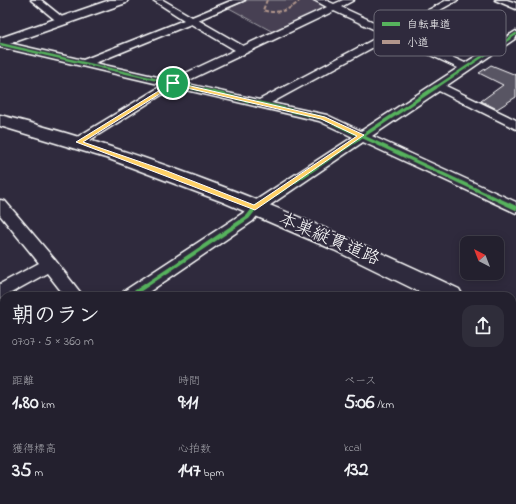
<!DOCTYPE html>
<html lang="ja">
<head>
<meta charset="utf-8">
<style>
	:root { --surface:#23202e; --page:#2f2d3a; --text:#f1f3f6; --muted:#a3a3aa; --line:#403e4a }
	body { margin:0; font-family:"Indie Flower","Klee One",sans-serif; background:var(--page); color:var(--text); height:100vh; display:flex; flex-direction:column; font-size:15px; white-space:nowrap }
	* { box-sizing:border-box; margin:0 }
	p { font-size:13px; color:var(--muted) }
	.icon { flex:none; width:22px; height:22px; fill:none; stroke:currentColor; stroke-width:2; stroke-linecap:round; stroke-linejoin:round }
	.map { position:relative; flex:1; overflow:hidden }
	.details { position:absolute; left:0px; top:292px; width:516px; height:212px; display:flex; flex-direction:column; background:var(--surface); border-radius:12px 12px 0 0; box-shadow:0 2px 10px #0003,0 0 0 1px var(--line) }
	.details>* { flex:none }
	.needle { width:26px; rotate:318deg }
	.fabs { position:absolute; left:460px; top:236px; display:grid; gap:8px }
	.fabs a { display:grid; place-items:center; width:44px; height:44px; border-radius:8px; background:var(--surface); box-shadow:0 2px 10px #0003,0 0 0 1px var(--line); font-size:20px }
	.pin { position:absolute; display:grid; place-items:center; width:34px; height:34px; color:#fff; margin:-17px; border:2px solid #fff; border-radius:50%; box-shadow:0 1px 4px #0007 }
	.round { display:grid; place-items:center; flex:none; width:42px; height:42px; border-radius:12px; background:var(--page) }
	.summary { display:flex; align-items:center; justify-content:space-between; height:68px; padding:0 12px }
	h1 { font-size:22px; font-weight:800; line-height:30px }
	.stats { display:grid; grid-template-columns:repeat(3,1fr); gap:6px; height:68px; padding:4px 12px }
	.stats div { display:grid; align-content:center }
	.stats b { font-size:20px; font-weight:800 }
	.stats small { font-size:11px; font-weight:400 }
	.stats p { font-size:11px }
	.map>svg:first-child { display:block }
	.green { fill:#464152; stroke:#a2a0a8 }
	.building { fill:#595564; stroke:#fff }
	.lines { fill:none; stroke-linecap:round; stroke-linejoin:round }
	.street-casing { stroke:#fff; stroke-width:3 }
	.secondary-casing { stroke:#fff; stroke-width:3 }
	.primary-casing { stroke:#fff; stroke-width:3 }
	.street { fill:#2f2a3d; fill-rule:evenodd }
	.secondary { fill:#2f2a3d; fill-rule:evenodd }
	.primary { fill:#2f2a3d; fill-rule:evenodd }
	.quiet { stroke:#b2968c; stroke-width:2; stroke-dasharray:4 2; stroke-linecap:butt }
	.cycleway-far2-casing { stroke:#2f2a3d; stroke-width:4 }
	.cycleway-far1-casing { stroke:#2f2a3d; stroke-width:5.5 }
	.cycleway-casing { stroke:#2f2a3d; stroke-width:6 }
	.cycleway-far2 { stroke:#56b35d; stroke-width:2.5 }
	.cycleway-far1 { stroke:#56b35d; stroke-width:3.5 }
	.cycleway { stroke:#56b35d; stroke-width:4 }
	.route { fill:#ffd166; stroke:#fff; fill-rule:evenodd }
	.labels { text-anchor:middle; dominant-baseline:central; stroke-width:4; stroke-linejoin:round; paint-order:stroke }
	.street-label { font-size:18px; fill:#fff; stroke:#2f2a3d }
	.key { fill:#2f2a3d; stroke:#6d6a77; stroke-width:1 }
	.key-label { font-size:11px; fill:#fff }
</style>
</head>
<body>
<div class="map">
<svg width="516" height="504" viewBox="0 0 516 504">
	<rect width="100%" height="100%" fill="#2f2a3d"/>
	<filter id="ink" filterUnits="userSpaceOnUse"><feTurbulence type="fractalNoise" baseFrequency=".025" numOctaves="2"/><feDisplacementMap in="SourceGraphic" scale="8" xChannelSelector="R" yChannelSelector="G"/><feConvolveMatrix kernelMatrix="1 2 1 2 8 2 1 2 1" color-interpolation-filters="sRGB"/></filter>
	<g filter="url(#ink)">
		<polygon class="green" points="248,0 312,0 328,7 273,32 229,8"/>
		<polygon class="building" points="491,65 516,75 516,97 497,109 481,101 503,85 479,73"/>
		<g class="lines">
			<g class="street-casing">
				<g id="street">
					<polygon points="31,0 41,0 67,21 62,24 59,23"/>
					<path d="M153 0H163L192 17 233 0H245L198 20 243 46 327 7 314 0H325L334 4 343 0H354L341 7 391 30 447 0H458L399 33 465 63 516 31V38L446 86 516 120V129L439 91 372 136 516 202V213L363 142 260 212 253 221 143 296H122L124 291 243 213 250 204 353 137 319 121 174 87 82 145H74L72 142 74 139 163 85 0 47V41L83 60 184 20ZM334 11 384 34 259 100 183 83ZM191 24 235 50 171 80 95 63ZM392 37 458 68 361 131 327 115 271 103Z"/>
					<polygon points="495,0 507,0 516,3 516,9"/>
					<polygon points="0,200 5,201 55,260 83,296 65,296 47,273 0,299 0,284 39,263 0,215"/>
					<polygon points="4,374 4,393 0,395 0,376"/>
				</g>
			</g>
			<g class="secondary-casing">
				<g id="secondary">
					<polygon points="110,0 128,0 126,3 0,47 0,38"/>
					<polygon points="516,343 516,369 512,370 512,344"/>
					<polygon points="376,500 407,500 405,504 374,504"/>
				</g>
			</g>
			<g class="primary-casing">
				<g id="primary">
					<path d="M0 115C159 155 311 219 459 289L463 296H428L334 250 223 202 109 159 0 126Z"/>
					<polygon points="512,330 516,331 516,354 512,353"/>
				</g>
			</g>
			<use href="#street" class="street"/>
			<use href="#secondary" class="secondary"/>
			<use href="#primary" class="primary"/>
			<path class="quiet" d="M267 0 263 10C275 15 292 10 300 0"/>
			<g class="cycleway-far2-casing">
				<g id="cycleway-far2">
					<polyline points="0,44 193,88"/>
					<polyline points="435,88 516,34"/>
				</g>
			</g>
			<g class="cycleway-far1-casing">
				<g id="cycleway-far1">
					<polyline points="189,87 323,118 494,198"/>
					<polyline points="270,198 436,87"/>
				</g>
			</g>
			<g class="cycleway-casing">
				<g id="cycleway">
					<polyline points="492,197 516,208"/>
					<polyline points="130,296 248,217 255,208 272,197"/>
				</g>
			</g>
			<use href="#cycleway-far2" class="cycleway-far2"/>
			<use href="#cycleway-far1" class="cycleway-far1"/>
			<use href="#cycleway" class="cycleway"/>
		</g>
	</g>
	<path class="route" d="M173 82 325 117 364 135 255 210 76 142ZM174 85 321 119 357 136 254 205 167 171 83 142Z"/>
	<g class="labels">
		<g class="street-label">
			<text transform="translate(329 240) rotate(23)">本巣縦貫道路</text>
		</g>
	</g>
	<rect x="374" y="10" width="132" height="46" rx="6" class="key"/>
	<rect x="382" y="22" width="18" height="4" fill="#56b35d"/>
	<rect x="382" y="40" width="18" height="4" fill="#b2968c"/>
	<g class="key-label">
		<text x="407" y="28">自転車道</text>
		<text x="407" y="46">小道</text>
	</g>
</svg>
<div class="fabs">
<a><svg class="needle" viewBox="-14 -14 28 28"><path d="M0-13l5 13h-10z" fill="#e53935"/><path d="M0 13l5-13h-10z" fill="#a3a3aa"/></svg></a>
</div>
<div class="pin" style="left:173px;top:83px;background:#1e9e55"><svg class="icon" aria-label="arrive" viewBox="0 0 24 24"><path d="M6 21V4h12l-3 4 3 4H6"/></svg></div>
<section class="details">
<div class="summary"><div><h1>朝のラン</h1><p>07:07 · 5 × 360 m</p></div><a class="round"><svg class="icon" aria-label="share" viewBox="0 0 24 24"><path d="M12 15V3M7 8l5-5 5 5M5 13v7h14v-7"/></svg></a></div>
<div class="stats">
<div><p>距離</p><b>1.80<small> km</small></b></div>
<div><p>時間</p><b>9:11</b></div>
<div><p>ペース</p><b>5:06<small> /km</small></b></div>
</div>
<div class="stats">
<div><p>獲得標高</p><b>35<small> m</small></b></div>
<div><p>心拍数</p><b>147<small> bpm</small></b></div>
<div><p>kcal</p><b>132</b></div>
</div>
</section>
</div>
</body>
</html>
